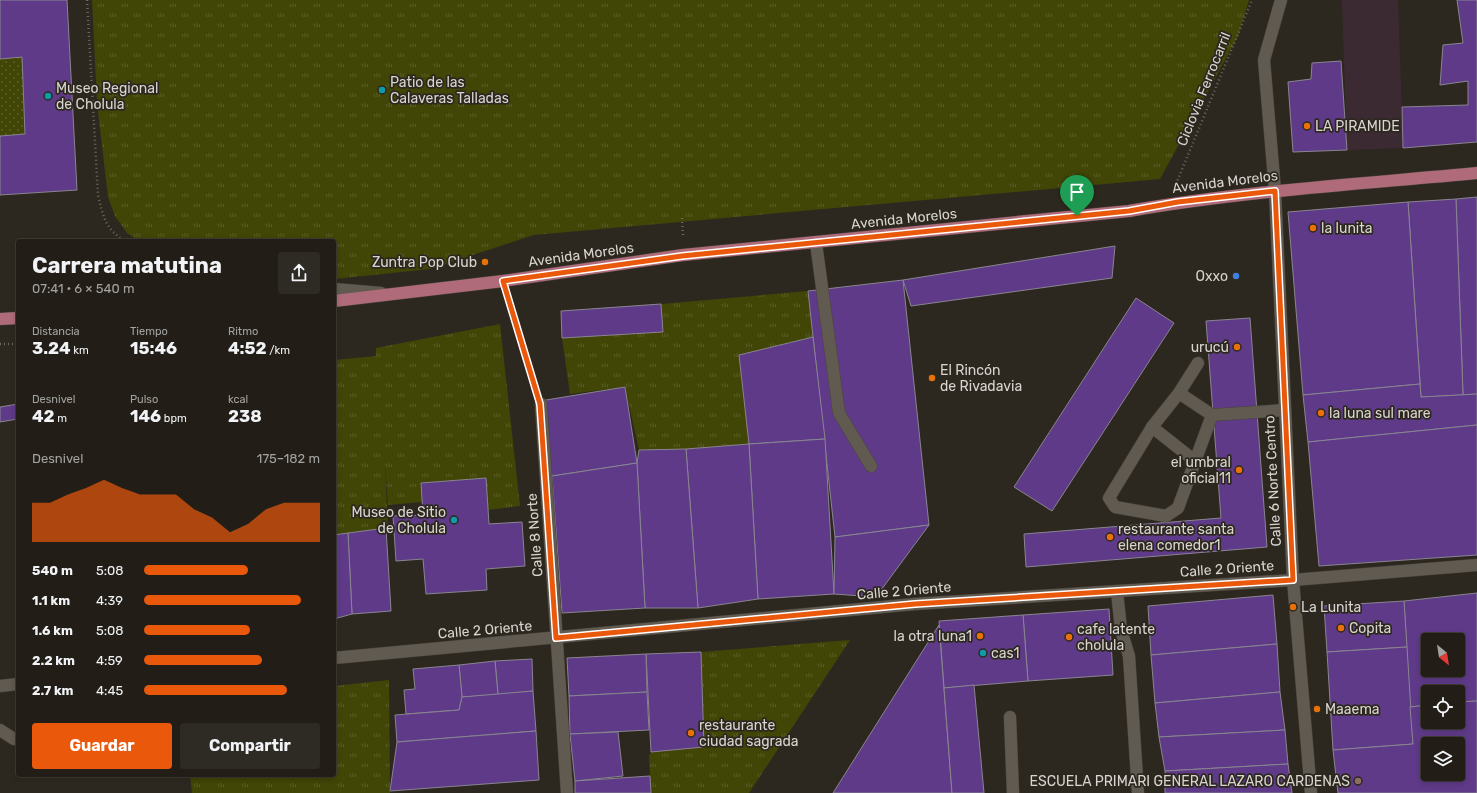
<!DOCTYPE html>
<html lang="es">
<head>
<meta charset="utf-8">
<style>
	:root { --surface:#221e17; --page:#2e2b24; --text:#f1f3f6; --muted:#a2a2a1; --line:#3f3c36; --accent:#ea580c }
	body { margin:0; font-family:Rubik,sans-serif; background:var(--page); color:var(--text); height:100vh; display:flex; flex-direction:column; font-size:15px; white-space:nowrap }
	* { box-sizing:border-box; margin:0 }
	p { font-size:13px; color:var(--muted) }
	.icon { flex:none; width:22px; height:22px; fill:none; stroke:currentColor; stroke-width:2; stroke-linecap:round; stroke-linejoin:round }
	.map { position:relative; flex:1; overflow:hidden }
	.drawer { position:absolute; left:16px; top:239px; width:320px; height:538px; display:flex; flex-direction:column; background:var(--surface); border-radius:4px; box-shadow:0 2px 6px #0003,0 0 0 1px var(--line) }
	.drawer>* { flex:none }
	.needle { width:26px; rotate:150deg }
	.fabs { position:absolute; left:1421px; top:633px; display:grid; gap:8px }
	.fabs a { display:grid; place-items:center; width:44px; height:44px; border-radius:4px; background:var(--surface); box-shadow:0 2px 6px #0003,0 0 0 1px var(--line); font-size:20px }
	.pin { position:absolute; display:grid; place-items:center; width:34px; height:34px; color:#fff; margin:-41px -17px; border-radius:50% 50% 50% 0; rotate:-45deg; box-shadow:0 0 4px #0007 }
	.pin .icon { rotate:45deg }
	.round { display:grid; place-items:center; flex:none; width:42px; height:42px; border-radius:4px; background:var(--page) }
	.headline { display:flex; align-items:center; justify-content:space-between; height:68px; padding:0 16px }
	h1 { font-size:22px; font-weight:700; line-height:30px }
	.metrics { display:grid; grid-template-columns:repeat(3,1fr); gap:6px; height:68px; padding:4px 16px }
	.metrics div { display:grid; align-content:center }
	.metrics b { font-size:17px; font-weight:700 }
	.metrics small { font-size:11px; font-weight:400 }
	.metrics p { font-size:11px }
	.chart { height:112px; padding:8px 16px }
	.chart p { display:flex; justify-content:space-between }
	.chart svg { width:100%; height:72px; margin-top:4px; fill:var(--accent); opacity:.7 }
	.action { display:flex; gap:8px; margin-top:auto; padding:8px 16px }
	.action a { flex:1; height:46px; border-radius:4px; background:var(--accent); color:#fff; font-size:16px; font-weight:700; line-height:46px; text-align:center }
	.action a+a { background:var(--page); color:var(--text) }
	ul { padding:0 16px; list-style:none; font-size:13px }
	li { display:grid; grid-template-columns:64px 48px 1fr; align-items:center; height:30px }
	li i { height:10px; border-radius:5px; background:var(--accent) }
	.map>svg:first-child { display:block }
	.commercial { fill:#3c2a32 }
	.grass { fill:url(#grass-tufts) }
	.garden { fill:url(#garden-dots) }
	.building { fill:#5f3a88; stroke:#898590; fill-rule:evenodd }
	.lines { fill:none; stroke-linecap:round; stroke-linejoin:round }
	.minor-casing { stroke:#48443c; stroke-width:13 }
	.major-casing { stroke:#48443c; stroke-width:13 }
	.path { stroke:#6d6861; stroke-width:2.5; stroke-dasharray:1 3; stroke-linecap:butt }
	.minor { stroke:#605a50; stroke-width:12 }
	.major { stroke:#b06b7a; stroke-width:12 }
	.route-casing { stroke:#fff; stroke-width:8 }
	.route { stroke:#ea580c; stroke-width:5 }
	.culture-dot { fill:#0f9aa8; stroke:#2d281f; stroke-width:1.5 }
	.food-dot { fill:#e8710a; stroke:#2d281f; stroke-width:1.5 }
	.shop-dot { fill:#3f7fe0; stroke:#2d281f; stroke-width:1.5 }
	.education-dot { fill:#8d6e63; stroke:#2d281f; stroke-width:1.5 }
	.labels { text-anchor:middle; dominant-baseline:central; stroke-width:3.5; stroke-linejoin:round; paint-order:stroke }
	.poi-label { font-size:14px; fill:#d8d4cf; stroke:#2d281f; text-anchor:start }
	.street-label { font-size:14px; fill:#d8d4cf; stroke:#2d281f }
</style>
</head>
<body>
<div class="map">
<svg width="1477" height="793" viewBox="0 0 1477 793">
	<defs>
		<pattern id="grass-tufts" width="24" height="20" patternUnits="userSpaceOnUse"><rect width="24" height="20" fill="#414506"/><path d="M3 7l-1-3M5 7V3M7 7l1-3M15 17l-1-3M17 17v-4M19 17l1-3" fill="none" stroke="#5c5f29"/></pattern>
		<pattern id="garden-dots" width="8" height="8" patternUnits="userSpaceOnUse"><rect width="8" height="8" fill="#414506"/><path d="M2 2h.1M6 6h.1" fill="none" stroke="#5c5f29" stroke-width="1.8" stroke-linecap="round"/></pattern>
	</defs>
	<rect width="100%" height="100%" fill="#2d281f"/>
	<polygon class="commercial" points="1342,0 1398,0 1403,148 1347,150"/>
	<g class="grass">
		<polygon points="92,0 1249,0 1238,36 1160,179 534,235 430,269 334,279 334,241 139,241 127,233 115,216 108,197 97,103"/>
		<polygon points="808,291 813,337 739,355 749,444 678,450 639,450 625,387 570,394 562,338 561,311 661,304"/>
		<polygon points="500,324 520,506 488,510 486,478 421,483 422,502 388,505 385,466 388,528 334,535 334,360 376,356 376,348"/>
		<polygon points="850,640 749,793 651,793 649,756 651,752 704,747 701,652"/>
		<polygon points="389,680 390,793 192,793 190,775 334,775 334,686"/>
	</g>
	<polygon class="garden" points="22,57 25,134 0,136 0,59"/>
	<g class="building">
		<polygon points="0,0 67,0 77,190 0,195 0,136 25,134 22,57 0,59"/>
		<polygon points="1457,0 1477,0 1477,142 1403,148 1402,107 1468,105 1468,81 1440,85 1443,45 1463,43"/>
		<polygon points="1341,61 1347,150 1293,152 1288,82 1311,79 1312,63"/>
		<polygon points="1477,197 1477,394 1463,395 1456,199"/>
		<polygon points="1456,199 1463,395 1421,397 1408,202"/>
		<polygon points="1408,202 1420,384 1303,395 1288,212"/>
		<polygon points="1115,246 1112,278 911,306 903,280"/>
		<polygon points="903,280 929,525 835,537 808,291"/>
		<polygon points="1136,298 1174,323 1052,511 1014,487"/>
		<polygon points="661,304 663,332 562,338 561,311"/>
		<polygon points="1250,318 1267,547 1026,567 1024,534 1221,518 1206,321"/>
		<polygon points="813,337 825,439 749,444 739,355"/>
		<polygon points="1420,384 1421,397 1477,394 1477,425 1308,442 1303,395"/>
		<polygon points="625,387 637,463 552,476 540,401"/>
		<polygon points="18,404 18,419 0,422 0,407"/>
		<polygon points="1477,425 1477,555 1319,566 1308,442"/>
		<polygon points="825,439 834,594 758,599 749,444"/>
		<polygon points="749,444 758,599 698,608 686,449"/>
		<polygon points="686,449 698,608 645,608 637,463 639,450"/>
		<polygon points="637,463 645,608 562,613 552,476"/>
		<polygon points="486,478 489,524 522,522 525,566 486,569 487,590 426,594 423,559 396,561 393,516 423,515 421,483"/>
		<polygon points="929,525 876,597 834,594 835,537"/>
		<polygon points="386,528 391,611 352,614 348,533"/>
		<polygon points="348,533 352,614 334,619 334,535"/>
		<path d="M1477 593V701L1458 702V692H1428V705L1410 707 1404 601ZM1428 640H1458V670H1428Z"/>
		<polygon points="1273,595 1277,644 1151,655 1148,606"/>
		<polygon points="1404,601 1407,647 1327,652 1324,606"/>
		<polygon points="1109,609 1113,675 1028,681 1023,615"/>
		<polygon points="1023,615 1028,681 944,688 939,621"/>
		<polygon points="939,625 952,793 833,793"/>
		<polygon points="1277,644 1280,692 1155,703 1151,655"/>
		<polygon points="1407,647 1413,744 1333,750 1327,652"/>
		<polygon points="701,652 704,747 651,752 646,654"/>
		<polygon points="646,654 647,692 569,696 567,658"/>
		<polygon points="532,659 533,691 498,695 495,661"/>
		<polygon points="495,661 498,695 462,697 459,665"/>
		<polygon points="459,665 462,697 459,710 406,714 404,690 415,689 413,669"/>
		<polygon points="974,685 984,793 952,793 944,688"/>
		<polygon points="533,691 536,731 397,742 395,715 459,710 462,697"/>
		<polygon points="647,692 649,730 570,734 569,696"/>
		<polygon points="1280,692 1285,730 1159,737 1155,703"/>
		<path d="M1477 701V793H1338L1333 750 1413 744 1410 707 1428 705V722H1458V702ZM1428 744H1458V774H1428Z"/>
		<polygon points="1285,730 1288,764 1165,771 1159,737"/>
		<polygon points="536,731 539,780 390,791 397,742"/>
		<polygon points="618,732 623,776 575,781 570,734"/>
		<polygon points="1288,764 1292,793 1165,793 1165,771"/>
		<polygon points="650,776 651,793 575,793 575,781"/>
	</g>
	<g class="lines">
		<g class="minor-casing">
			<g id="minor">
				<polyline points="1281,0 1264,60 1275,191 1293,580 1311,793"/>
				<polyline points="816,243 839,413 871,466"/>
				<polyline points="334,289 381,293"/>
				<polyline points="1198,363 1179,393 1152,427 1109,498 1115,507 1166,516 1178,508 1212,415"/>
				<polyline points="1179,393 1212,415 1285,410"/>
				<polyline points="541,404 567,793"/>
				<polyline points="1152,427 1195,461"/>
				<polyline points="1117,591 1121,630 1129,656 1138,793"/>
				<polyline points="334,658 915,604 1293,580 1477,565"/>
				<polyline points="0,686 18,684"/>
				<polyline points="1010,717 1013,793"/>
				<polyline points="0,730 14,739 18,739"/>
			</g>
		</g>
		<g class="major-casing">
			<g id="major">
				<path d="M334 301 503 281 683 255 1129 211C1244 191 1361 184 1477 173"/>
				<polyline points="0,319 18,318"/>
			</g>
		</g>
		<g class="path">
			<path d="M87 0 98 195C103 216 105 229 125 241"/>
			<polyline points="1176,184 1252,0"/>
			<polyline points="682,218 683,235"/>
			<polyline points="509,301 535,384"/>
			<polyline points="0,344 18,344"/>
		</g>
		<use href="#minor" class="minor"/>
		<use href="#major" class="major"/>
	</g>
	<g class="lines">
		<g class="route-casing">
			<polygon id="route" points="1275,191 1293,580 915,604 556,638 540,404 503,281 682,256 1129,211 1178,202"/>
		</g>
		<use href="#route" class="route"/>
	</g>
	<g class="culture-dot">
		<circle cx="382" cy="90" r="4"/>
		<circle cx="48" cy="96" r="4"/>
		<circle cx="454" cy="520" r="4"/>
		<circle cx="983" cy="653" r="4"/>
	</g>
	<g class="food-dot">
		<circle cx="1307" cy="126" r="4"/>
		<circle cx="1313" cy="228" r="4"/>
		<circle cx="485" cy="262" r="4"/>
		<circle cx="1237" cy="347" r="4"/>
		<circle cx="932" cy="378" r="4"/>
		<circle cx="1321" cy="413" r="4"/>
		<circle cx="1239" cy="470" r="4"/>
		<circle cx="1110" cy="537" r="4"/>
		<circle cx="1293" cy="607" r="4"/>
		<circle cx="1341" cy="628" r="4"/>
		<circle cx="980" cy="636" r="4"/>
		<circle cx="1069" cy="637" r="4"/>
		<circle cx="1317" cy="709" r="4"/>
		<circle cx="691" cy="733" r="4"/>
	</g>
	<circle class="shop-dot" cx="1236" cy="276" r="4"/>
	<circle class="education-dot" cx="1358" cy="781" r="4"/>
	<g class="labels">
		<g class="poi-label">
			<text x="390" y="82">Patio de las<tspan x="390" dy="16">Calaveras Talladas</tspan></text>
			<text x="56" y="88">Museo Regional<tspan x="56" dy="16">de Cholula</tspan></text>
			<text x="1315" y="126">LA PIRAMIDE</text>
			<text x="1321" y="228">la lunita</text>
			<text x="477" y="262" text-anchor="end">Zuntra Pop Club</text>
			<text x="1228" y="276" text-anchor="end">Oxxo</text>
			<text x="1229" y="347" text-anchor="end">urucú</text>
			<text x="940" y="370">El Rincón<tspan x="940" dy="16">de Rivadavia</tspan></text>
			<text x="1329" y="413">la luna sul mare</text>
			<text x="1231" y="462" text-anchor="end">el umbral<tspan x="1231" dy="16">oficial11</tspan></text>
			<text x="446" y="512" text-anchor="end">Museo de Sitio<tspan x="446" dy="16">de Cholula</tspan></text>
			<text x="1118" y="529">restaurante santa<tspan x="1118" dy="16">elena comedor1</tspan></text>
			<text x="1301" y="607">La Lunita</text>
			<text x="1349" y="628">Copita</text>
			<text x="1077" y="629">cafe latente<tspan x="1077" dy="16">cholula</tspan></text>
			<text x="972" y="636" text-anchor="end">la otra luna1</text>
			<text x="991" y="653">cas1</text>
			<text x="1325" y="709">Maaema</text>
			<text x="699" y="725">restaurante<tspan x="699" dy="16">ciudad sagrada</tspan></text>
			<text x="1350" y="781" text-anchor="end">ESCUELA PRIMARI GENERAL LAZARO CARDENAS</text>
		</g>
		<g class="street-label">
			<text transform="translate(1204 89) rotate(-68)">Ciclovia Ferrocarril</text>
			<text transform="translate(1225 182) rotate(-7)">Avenida Morelos</text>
			<text transform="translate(904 219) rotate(-6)">Avenida Morelos</text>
			<text transform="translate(581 255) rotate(-8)">Avenida Morelos</text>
			<text transform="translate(1273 481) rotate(-93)">Calle 6 Norte Centro</text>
			<text transform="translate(535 535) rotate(-94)">Calle 8 Norte</text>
			<text transform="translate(1227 569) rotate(-4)">Calle 2 Oriente</text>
			<text transform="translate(904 591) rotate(-5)">Calle 2 Oriente</text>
			<text transform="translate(485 630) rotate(-5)">Calle 2 Oriente</text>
		</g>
	</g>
</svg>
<div class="fabs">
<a><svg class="needle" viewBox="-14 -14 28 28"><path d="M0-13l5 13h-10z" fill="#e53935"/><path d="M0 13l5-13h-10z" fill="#a2a2a1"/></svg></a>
<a><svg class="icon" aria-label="locate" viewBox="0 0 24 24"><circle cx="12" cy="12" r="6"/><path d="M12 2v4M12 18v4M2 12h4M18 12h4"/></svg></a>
<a><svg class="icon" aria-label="layers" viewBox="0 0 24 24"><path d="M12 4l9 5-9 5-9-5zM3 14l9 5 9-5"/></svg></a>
</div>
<div class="pin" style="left:1077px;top:216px;background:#1e9e55"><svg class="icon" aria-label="arrive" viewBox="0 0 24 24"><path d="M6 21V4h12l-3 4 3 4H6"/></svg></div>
<section class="drawer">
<div class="headline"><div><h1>Carrera matutina</h1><p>07:41 · 6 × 540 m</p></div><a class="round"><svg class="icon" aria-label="share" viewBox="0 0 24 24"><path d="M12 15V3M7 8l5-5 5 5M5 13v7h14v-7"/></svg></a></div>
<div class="metrics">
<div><p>Distancia</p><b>3.24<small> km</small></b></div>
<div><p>Tiempo</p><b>15:46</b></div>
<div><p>Ritmo</p><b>4:52<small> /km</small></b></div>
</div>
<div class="metrics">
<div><p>Desnivel</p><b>42<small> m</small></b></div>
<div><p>Pulso</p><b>146<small> bpm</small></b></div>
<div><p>kcal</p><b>238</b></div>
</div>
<div class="chart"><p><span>Desnivel</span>175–182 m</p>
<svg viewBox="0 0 160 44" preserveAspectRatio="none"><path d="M0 44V20L10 20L20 15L30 11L40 6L50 11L60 15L70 15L80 15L90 24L100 29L110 38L120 33L130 24L140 20L150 20L160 20V44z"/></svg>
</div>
<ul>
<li><b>540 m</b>5:08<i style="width:59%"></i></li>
<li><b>1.1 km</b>4:39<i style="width:89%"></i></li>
<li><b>1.6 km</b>5:08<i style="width:60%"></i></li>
<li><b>2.2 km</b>4:59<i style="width:67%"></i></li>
<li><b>2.7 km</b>4:45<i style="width:81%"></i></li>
</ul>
<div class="action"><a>Guardar</a><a>Compartir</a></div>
</section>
</div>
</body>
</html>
